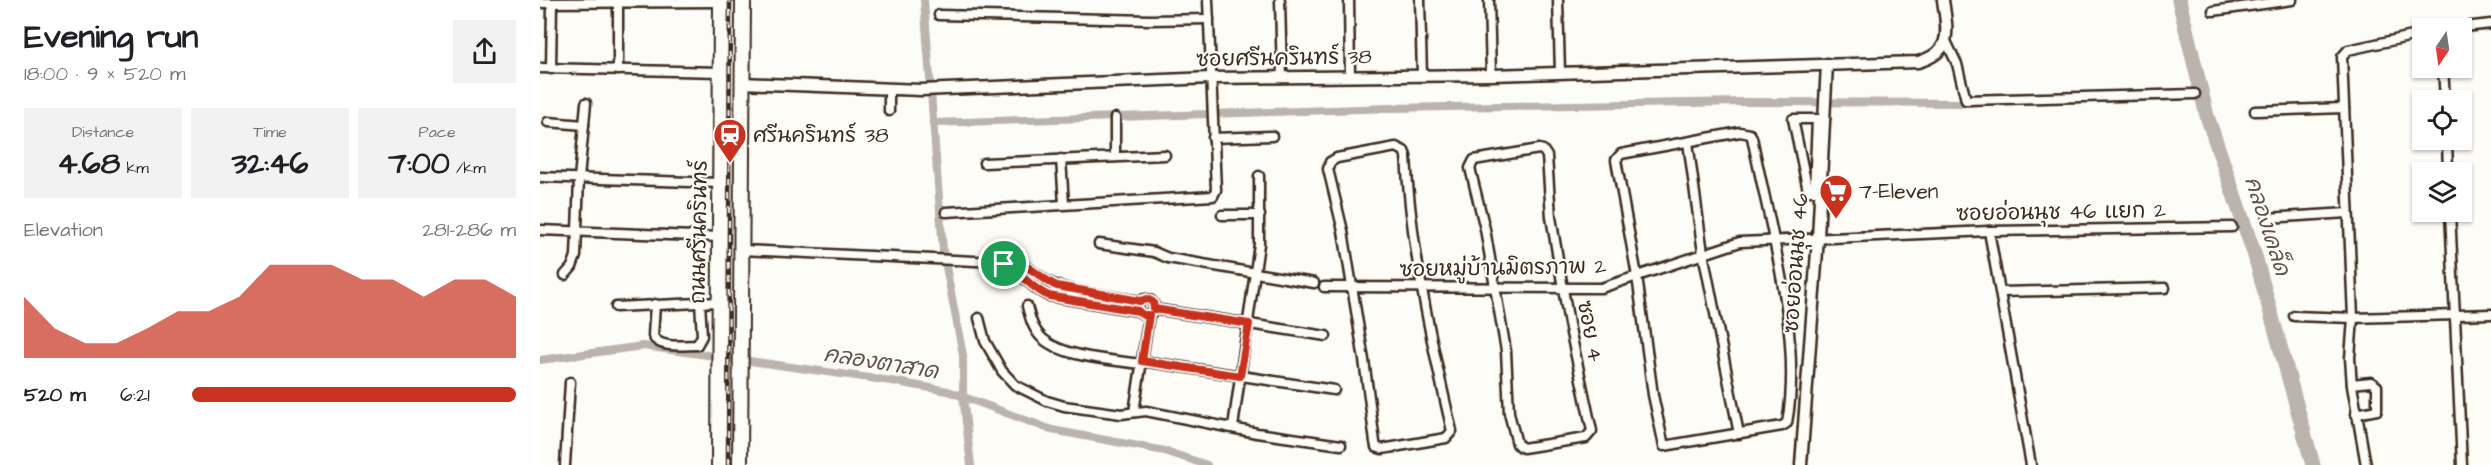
<!DOCTYPE html>
<html lang="en">
<head>
<meta charset="utf-8">
<style>
	:root { --surface:#fff; --page:#f2f2f2; --text:#202124; --muted:#757577; --accent:#c8321e }
	body { margin:0; font-family:"Architects Daughter","Playpen Sans Thai",sans-serif; background:var(--page); color:var(--text); height:100vh; display:flex; flex-direction:column; font-size:22px; white-space:nowrap }
	* { box-sizing:border-box; margin:0 }
	p { font-size:20px; color:var(--muted) }
	.icon { flex:none; width:33px; height:33px; fill:none; stroke:currentColor; stroke-width:2; stroke-linecap:round; stroke-linejoin:round }
	.map { position:relative; flex:1; overflow:hidden }
	.sheet { display:flex; flex-direction:column; background:var(--surface); width:540px }
	.sheet>* { flex:none }
	.needle { width:39px; rotate:193deg }
	.fabs { position:absolute; left:1872px; top:18px; display:grid; gap:12px }
	.fabs a { display:grid; place-items:center; width:60px; height:60px; border-radius:0px; background:var(--surface); box-shadow:0 2px 4px #0004; font-size:30px }
	.pin { position:absolute; display:grid; place-items:center; width:51px; height:51px; color:#fff; margin:-26px; border:3px solid #fff; border-radius:50%; box-shadow:0 2px 6px #0007 }
	.round { display:grid; place-items:center; flex:none; width:63px; height:63px; border-radius:0px; background:var(--page) }
	.summary { display:flex; align-items:center; justify-content:space-between; height:102px; padding:0 24px }
	h1 { font-size:33px; font-weight:800; line-height:45px }
	.metrics { display:grid; grid-template-columns:repeat(3,1fr); gap:9px; height:102px; padding:6px 24px }
	.metrics div { display:grid; align-content:center; border-radius:0px; background:var(--page); text-align:center }
	.metrics b { font-size:30px; font-weight:800 }
	.metrics small { font-size:16px; font-weight:400 }
	.metrics p { font-size:16px }
	.chart { height:168px; padding:12px 24px }
	.chart p { display:flex; justify-content:space-between }
	.chart svg { width:100%; height:108px; margin-top:6px; fill:var(--accent); opacity:.7 }
	ul { padding:0 24px; list-style:none; font-size:20px }
	li { display:grid; grid-template-columns:96px 72px 1fr; align-items:center; height:45px }
	li i { height:15px; border-radius:8px; background:var(--accent) }
	main { display:flex; flex:1; min-height:0 }
	.map>svg:first-child { display:block }
	.lines { fill:none; stroke-linecap:round; stroke-linejoin:round }
	.canal { stroke:#bbb4ad; stroke-width:8 }
	.river { stroke:#bbb4ad; stroke-width:15 }
	.minor-casing { stroke:#3b2a1e; stroke-width:13 }
	.tertiary-casing { stroke:#3b2a1e; stroke-width:15 }
	.primary-casing { stroke:#3b2a1e; stroke-width:18 }
	.minor { stroke:#fdfcf7; stroke-width:8 }
	.tertiary { stroke:#fdfcf7; stroke-width:10 }
	.primary { stroke:#fdfcf7; stroke-width:14 }
	.rail-casing { stroke:#3b2a1e; stroke-width:4.5 }
	.rail { stroke:#fdfcf7; stroke-width:2; stroke-dasharray:7; stroke-linecap:butt }
	.route-casing { stroke:#fff; stroke-width:12 }
	.route { stroke:#c8321e; stroke-width:8 }
	.labels { text-anchor:middle; dominant-baseline:central; stroke-width:4.5; stroke-linejoin:round; paint-order:stroke }
	.street-label { font-size:21px; fill:#3b2a1e; stroke:#fdfcf7 }
	.poi-label { font-size:21px; fill:#3b2a1e; stroke:#fdfcf7; text-anchor:start }
	.water-label { font-size:22px; font-style:italic; fill:#615349; stroke:#fdfcf7 }
</style>
</head>
<body>
<main>
<section class="sheet">
<div class="summary"><div><h1>Evening run</h1><p>18:00 · 9 × 520 m</p></div><a class="round"><svg class="icon" aria-label="share" viewBox="0 0 24 24"><path d="M12 15V3M7 8l5-5 5 5M5 13v7h14v-7"/></svg></a></div>
<div class="metrics">
<div><p>Distance</p><b>4.68<small> km</small></b></div>
<div><p>Time</p><b>32:46</b></div>
<div><p>Pace</p><b>7:00<small> /km</small></b></div>
</div>
<div class="chart"><p><span>Elevation</span>281–286 m</p>
<svg viewBox="0 0 160 44" preserveAspectRatio="none"><path d="M0 44V19L10 32L20 38L30 38L40 32L50 25L60 25L70 19L80 6L90 6L100 6L110 12L120 12L130 19L140 12L150 12L160 19V44z"/></svg>
</div>
<ul>
<li><b>520 m</b>6:21<i style="width:100%"></i></li>
</ul>
</section>
<div class="map">
<svg width="1951" height="465" viewBox="0 0 1951 465">
	<rect width="100%" height="100%" fill="#fdfcf7"/>
	<filter id="ink" filterUnits="userSpaceOnUse"><feTurbulence type="fractalNoise" baseFrequency=".0167" numOctaves="2"/><feDisplacementMap in="SourceGraphic" scale="12" xChannelSelector="R" yChannelSelector="G"/><feConvolveMatrix kernelMatrix="1 2 1 2 8 2 1 2 1" color-interpolation-filters="sRGB"/></filter>
	<g filter="url(#ink)">
		<g class="lines">
			<g class="canal">
				<polyline points="384,0 403,251 423,355 423,396 431,465"/>
				<polyline points="393,123 852,108 1205,102 1431,103"/>
				<polyline points="0,360 103,346 351,381 408,391 512,430 625,451 667,465"/>
			</g>
			<polyline class="river" points="1639,0 1667,116 1715,256 1773,465"/>
			<g class="minor-casing">
				<g id="minor">
					<polyline points="740,0 742,78"/>
					<polyline points="809,0 810,77"/>
					<polyline points="880,0 882,76"/>
					<polyline points="949,0 951,75"/>
					<polyline points="1018,0 1020,73"/>
					<polyline points="0,3 181,2"/>
					<polyline points="78,3 78,70"/>
					<polyline points="1673,11 1752,0"/>
					<polyline points="399,15 610,20 669,19"/>
					<polyline points="1915,28 1951,24"/>
					<polyline points="1406,41 1417,64 1426,100 1655,94"/>
					<polyline points="0,68 181,72"/>
					<polyline points="1903,68 1905,100"/>
					<polyline points="11,69 12,3"/>
					<polyline points="349,89 349,111"/>
					<polyline points="1715,111 1804,108"/>
					<polyline points="575,118 575,157"/>
					<polyline points="1277,119 1274,191 1268,191 1253,119 1285,119"/>
					<polyline points="8,122 44,125"/>
					<path d="M1200 132 1210 134 1212 137C1229 224 1263 336 1247 423L1242 426 1124 446 1113 395 1097 276 1076 160 1081 154Z"/>
					<polyline points="673,138 732,136"/>
					<polyline points="1907,140 1908,172"/>
					<polyline points="1148,142 1163,253 1199,434"/>
					<path d="M856 147 864 151 866 156C871 249 891 341 912 431L906 438 842 449 836 447 835 442 824 360 803 231 788 169 790 162 797 158Z"/>
					<polygon points="999,149 1003,150 1007,156 1011,217 1029,324 1052,431 1046,438 983,448 977,444 969,413 966,351 945,229 930,168 934,160"/>
					<polyline points="521,159 524,204"/>
					<polyline points="444,163 625,155"/>
					<polyline points="0,177 180,183"/>
					<polyline points="406,212 673,196 676,190 668,0"/>
					<polyline points="1910,212 1922,465"/>
					<polyline points="682,215 720,215"/>
					<polyline points="1727,218 1808,213"/>
					<polyline points="0,230 180,237"/>
					<polyline points="1449,231 1491,465"/>
					<polyline points="559,244 614,252 628,258 774,283"/>
					<path d="M202 250 477 263C491 266 499 279 513 284 540 294 572 296 600 301"/>
					<path d="M464 264C482 272 491 289 509 296L598 311"/>
					<polyline points="25,275 32,267 36,256 39,179 46,103"/>
					<polyline points="784,287 1061,288 1200,242 1449,231 1692,227"/>
					<polyline points="1461,292 1625,288"/>
					<circle cx="606" cy="307" r="8"/>
					<path d="M115 304 113 336C119 349 144 345 157 345L162 336 160 302"/>
					<path d="M487 306C490 318 493 330 503 339 525 358 574 360 602 364"/>
					<polyline points="76,307 179,302"/>
					<polyline points="614,309 786,336"/>
					<polyline points="1754,316 1813,318 1951,314"/>
					<polyline points="439,318 445,341 462,371 475,385 507,401 524,406 581,414 606,411 717,433 801,445"/>
					<polyline points="602,361 794,390"/>
					<polyline points="1812,384 1831,382 1837,386 1837,410 1816,414"/>
					<polyline points="594,412 609,315"/>
					<polyline points="693,427 719,244 719,176"/>
					<polyline points="25,465 30,382"/>
					<polyline points="1826,465 1812,386 1810,358 1813,318 1802,57 1808,50 1882,34"/>
				</g>
			</g>
			<g class="tertiary-casing">
				<g id="tertiary">
					<path d="M202 83 381 90 671 78 951 75 1378 62C1414 52 1407 30 1403 0"/>
					<polyline points="1261,465 1278,238 1287,64"/>
				</g>
			</g>
			<g class="primary-casing">
				<g id="primary">
					<polyline points="179,465 181,0"/>
					<polyline points="200,465 203,0"/>
				</g>
			</g>
			<use href="#minor" class="minor"/>
			<use href="#tertiary" class="tertiary"/>
			<use href="#primary" class="primary"/>
			<g class="rail-casing">
				<polyline id="rail" points="188,465 190,0"/>
			</g>
			<use href="#rail" class="rail"/>
		</g>
	</g>
	<g class="lines" filter="url(#ink)">
		<g class="route-casing">
			<path id="route" d="M477 263C492 266 502 280 517 286L600 301 607 299 613 302 614 309 709 324 700 376 602 361 609 315H603L598 311 509 296C491 289 481 272 464 264Z"/>
		</g>
		<use href="#route" class="route"/>
	</g>
	<defs>
		<g id="station-pin" transform="scale(1.725)"><path d="M0 17L-7.5 6A9.5 9.5 0 1 1 7.5 6Z" fill="#c8321e" stroke="#fdfcf7"/><path d="M-3-6H3Q5-6 5-4V2Q5 4 3 4L4.5 6H3L1.5 4h-3L-3 6H-4.5L-3 4Q-5 4-5 2V-4Q-5-6-3-6ZM-3.5-4v3h7v-3ZM-3.5 1v1.5H-2V1ZM2 1v1.5H3.5V1Z" fill="#fff"/></g>
		<g id="supermarket-pin" transform="scale(1.725)"><path d="M0 17L-7.5 6A9.5 9.5 0 1 1 7.5 6Z" fill="#c8321e" stroke="#fdfcf7"/><path d="M-6-5.5h2.5l.6 2H6L4.5 2H-2.5L-4.4-4H-6ZM-1.5 3.2a1.3 1.3 0 1 0 .1 0ZM3 3.2a1.3 1.3 0 1 0 .1 0Z" fill="#fff"/></g>
	</defs>
	<g fill-rule="evenodd">
		<use href="#station-pin" x="190" y="135"/>
		<use href="#supermarket-pin" x="1296" y="191"/>
	</g>
	<g class="labels">
		<g class="street-label">
			<text transform="translate(744 58) rotate(-1)">ซอยศรีนครินทร์ 38</text>
			<text transform="translate(1521 212) rotate(-1)">ซอยอ่อนนุช 46 แยก 2</text>
			<text transform="translate(159 232) rotate(-89)">ถนนศรีนครินทร์</text>
			<text transform="translate(1256 263) rotate(-86)">ซอยอ่อนนุช 46</text>
			<text transform="translate(963 268) rotate(-1)">ซอยหมู่บ้านมิตรภาพ 2</text>
			<text transform="translate(1050 331) rotate(79)">ซอย 4</text>
		</g>
		<g class="poi-label">
			<text x="213" y="135">ศรีนครินทร์ 38</text>
			<text x="1319" y="191">7-Eleven</text>
		</g>
		<g class="water-label">
			<text transform="translate(1727 226) rotate(72)">คลองเคล็ด</text>
			<text transform="translate(341 363) rotate(9)">คลองตาสาด</text>
		</g>
	</g>
</svg>
<div class="fabs">
<a><svg class="needle" viewBox="-14 -14 28 28"><path d="M0-13l5 13h-10z" fill="#e53935"/><path d="M0 13l5-13h-10z" fill="#757577"/></svg></a>
<a><svg class="icon" aria-label="locate" viewBox="0 0 24 24"><circle cx="12" cy="12" r="6"/><path d="M12 2v4M12 18v4M2 12h4M18 12h4"/></svg></a>
<a><svg class="icon" aria-label="layers" viewBox="0 0 24 24"><path d="M12 4l9 5-9 5-9-5zM3 14l9 5 9-5"/></svg></a>
</div>
<div class="pin" style="left:464px;top:264px;background:#1e9e55"><svg class="icon" aria-label="arrive" viewBox="0 0 24 24"><path d="M6 21V4h12l-3 4 3 4H6"/></svg></div>
</div>
</main>
</body>
</html>
